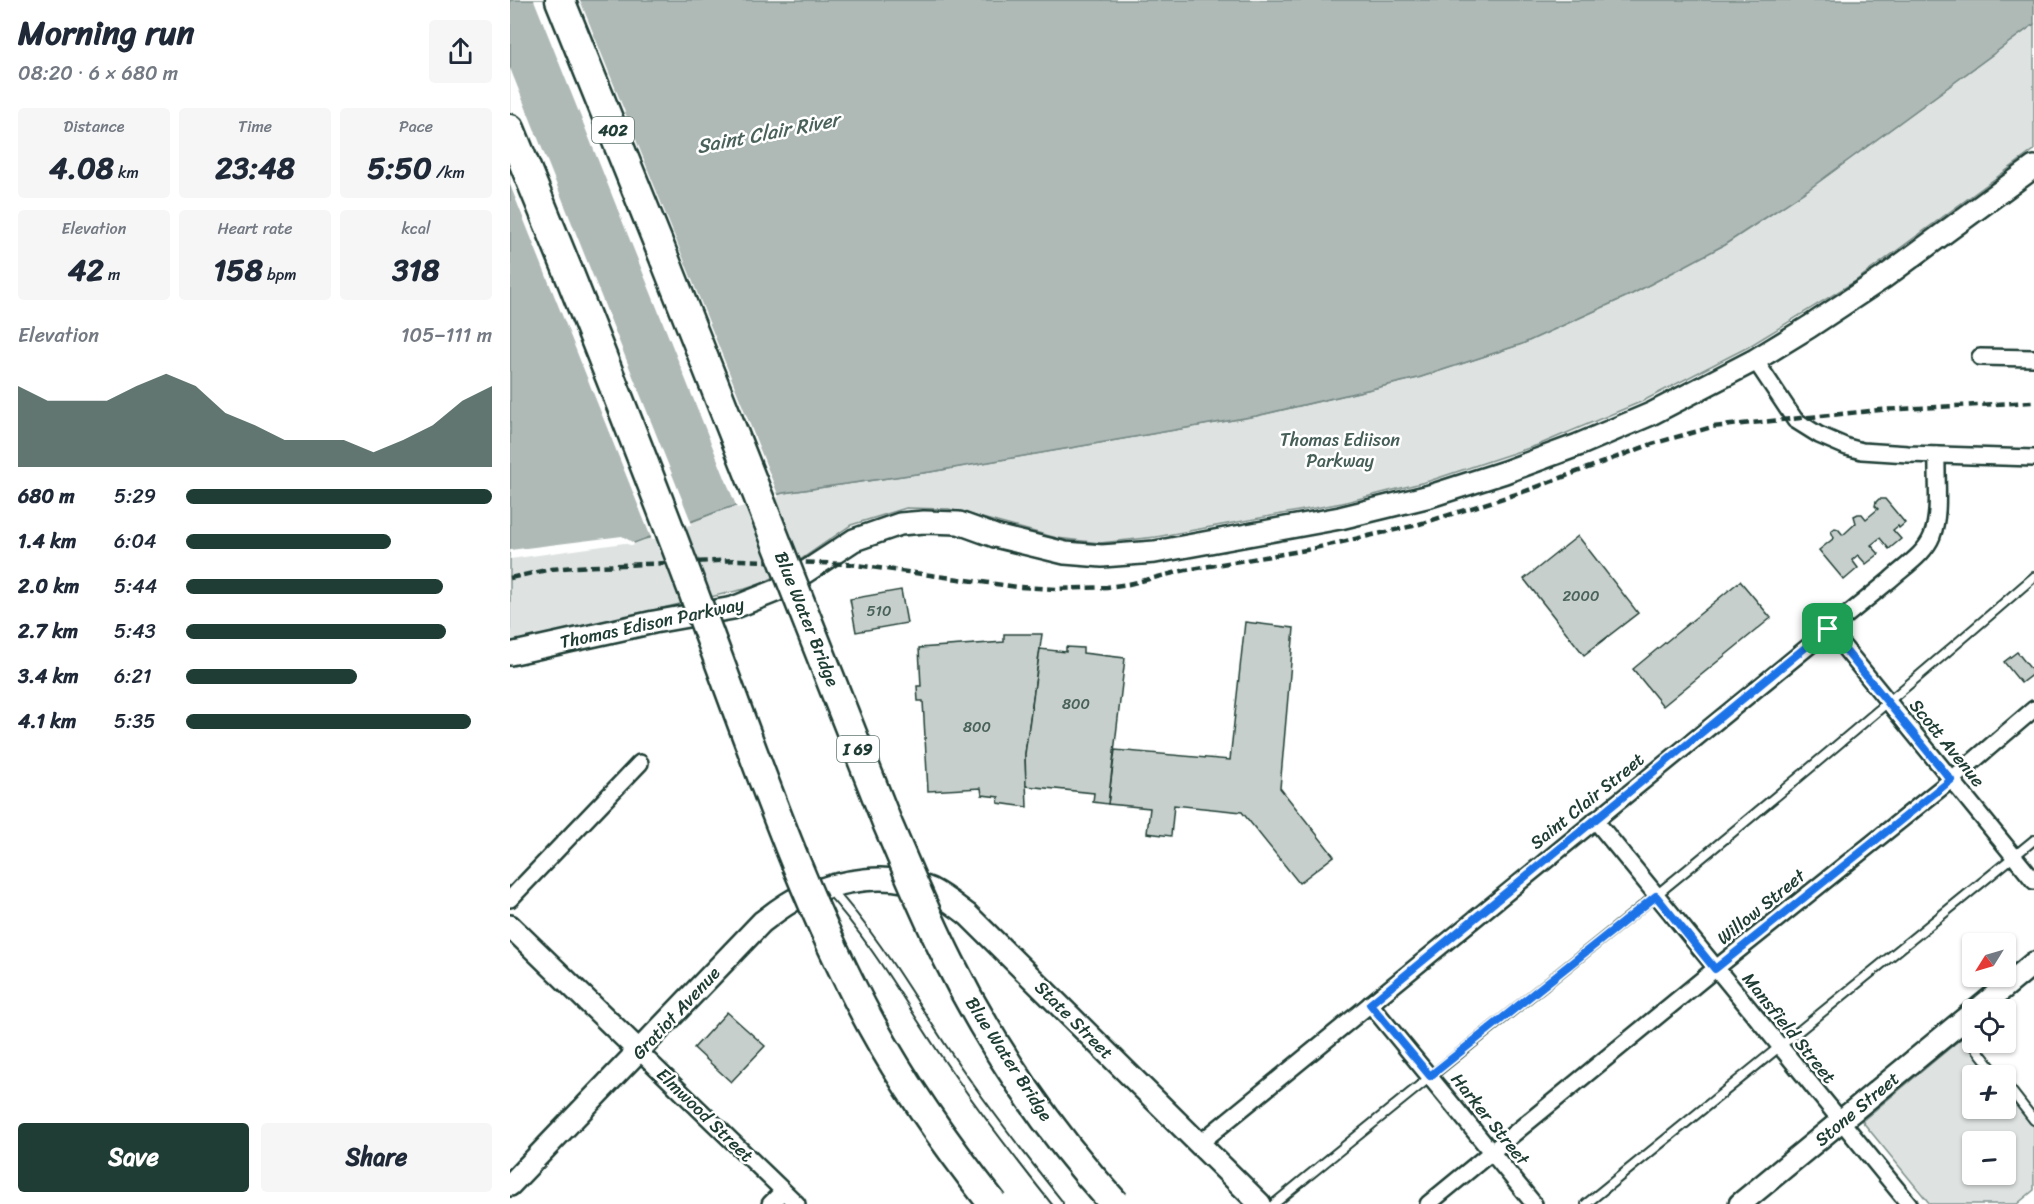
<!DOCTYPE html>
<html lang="en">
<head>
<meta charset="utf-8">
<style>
	:root { --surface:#fff; --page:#f6f6f7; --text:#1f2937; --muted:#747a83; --accent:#1f3d34 }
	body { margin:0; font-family:Sriracha,sans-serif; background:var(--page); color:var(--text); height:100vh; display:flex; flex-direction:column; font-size:22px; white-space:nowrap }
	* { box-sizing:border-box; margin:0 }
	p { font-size:20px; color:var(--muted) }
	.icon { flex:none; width:33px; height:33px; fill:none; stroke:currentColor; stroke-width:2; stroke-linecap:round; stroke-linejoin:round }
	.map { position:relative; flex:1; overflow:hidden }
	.sheet { display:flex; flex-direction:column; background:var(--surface); width:510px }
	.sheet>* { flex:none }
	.needle { width:39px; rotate:233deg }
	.controls { position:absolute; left:1452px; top:933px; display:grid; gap:12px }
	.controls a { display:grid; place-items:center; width:54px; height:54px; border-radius:6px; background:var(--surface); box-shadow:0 2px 4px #0004; font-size:30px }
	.pin { position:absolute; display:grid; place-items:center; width:51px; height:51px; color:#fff; margin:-26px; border-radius:12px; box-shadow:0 3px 9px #0006 }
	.round { display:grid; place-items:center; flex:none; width:63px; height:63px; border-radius:6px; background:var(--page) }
	.head { display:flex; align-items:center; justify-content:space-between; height:102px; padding:0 18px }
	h1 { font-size:33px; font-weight:700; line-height:45px }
	.metrics { display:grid; grid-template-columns:repeat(3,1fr); gap:9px; height:102px; padding:6px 18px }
	.metrics div { display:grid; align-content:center; border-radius:6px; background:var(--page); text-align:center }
	.metrics b { font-size:30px; font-weight:700 }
	.metrics small { font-size:16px; font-weight:400 }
	.metrics p { font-size:16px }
	.chart { height:168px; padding:12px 18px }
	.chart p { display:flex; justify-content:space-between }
	.chart svg { width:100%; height:108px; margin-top:6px; fill:var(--accent); opacity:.7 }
	.cta { display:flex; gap:12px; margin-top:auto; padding:12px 18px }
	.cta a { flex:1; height:69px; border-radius:6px; background:var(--accent); color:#fff; font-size:24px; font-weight:700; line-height:69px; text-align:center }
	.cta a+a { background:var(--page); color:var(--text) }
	ul { padding:0 18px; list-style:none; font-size:20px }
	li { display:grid; grid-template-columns:96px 72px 1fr; align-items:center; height:45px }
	li i { height:15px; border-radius:8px; background:var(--accent) }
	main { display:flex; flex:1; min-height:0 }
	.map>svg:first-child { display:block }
	.green { fill:#dee3e2; stroke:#7e908b; stroke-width:1.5; fill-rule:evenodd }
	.water { fill:#afbab7; stroke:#758883; stroke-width:1.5 }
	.pier { fill:#fff }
	.building { fill:#c7cfcc; stroke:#1f3d34; stroke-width:1.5 }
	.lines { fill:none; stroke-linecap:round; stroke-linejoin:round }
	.lane-casing { stroke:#1f3d34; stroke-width:12 }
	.street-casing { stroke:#1f3d34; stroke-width:20 }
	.secondary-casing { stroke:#1f3d34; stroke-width:26 }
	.highway-casing { stroke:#1f3d34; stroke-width:33 }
	.lane { stroke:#fff; stroke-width:8 }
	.street { stroke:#fff; stroke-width:15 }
	.secondary { stroke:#fff; stroke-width:21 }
	.highway { stroke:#fff; stroke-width:28 }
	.rail { stroke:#1f3d34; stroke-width:4.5; stroke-dasharray:9 4.5; stroke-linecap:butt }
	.highway-bridge-casing { stroke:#1f3d34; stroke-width:33; stroke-linecap:butt }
	.highway-bridge { stroke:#fff; stroke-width:28 }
	.route-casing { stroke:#fff; stroke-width:12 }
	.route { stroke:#1a73e8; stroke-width:8 }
	.labels { text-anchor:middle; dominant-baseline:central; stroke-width:5; stroke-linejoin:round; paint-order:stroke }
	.number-label { font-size:15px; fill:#49625a }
	.shield { fill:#fff; stroke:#627771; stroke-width:1.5 }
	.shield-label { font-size:16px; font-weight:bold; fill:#1f3d34 }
	.park-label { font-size:18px; fill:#455e57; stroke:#fff }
	.street-label { font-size:18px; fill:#1f3d34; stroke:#fff }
	.water-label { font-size:20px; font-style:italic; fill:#4a625b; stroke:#fff }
</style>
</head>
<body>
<main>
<section class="sheet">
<div class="head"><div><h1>Morning run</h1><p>08:20 · 6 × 680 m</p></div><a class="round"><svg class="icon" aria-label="share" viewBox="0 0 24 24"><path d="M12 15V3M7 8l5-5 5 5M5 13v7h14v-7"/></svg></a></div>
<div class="metrics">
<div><p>Distance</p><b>4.08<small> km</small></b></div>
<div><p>Time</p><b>23:48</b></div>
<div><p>Pace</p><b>5:50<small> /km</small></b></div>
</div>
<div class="metrics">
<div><p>Elevation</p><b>42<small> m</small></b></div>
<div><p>Heart rate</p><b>158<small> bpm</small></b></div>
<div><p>kcal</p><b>318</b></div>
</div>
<div class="chart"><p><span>Elevation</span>105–111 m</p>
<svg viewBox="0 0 160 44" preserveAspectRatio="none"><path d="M0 44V11L10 17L20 17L30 17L40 11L50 6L60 11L70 22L80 27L90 33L100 33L110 33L120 38L130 33L140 27L150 17L160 11V44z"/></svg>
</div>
<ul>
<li><b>680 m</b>5:29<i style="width:100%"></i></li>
<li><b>1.4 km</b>6:04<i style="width:67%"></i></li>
<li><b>2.0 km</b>5:44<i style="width:84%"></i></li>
<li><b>2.7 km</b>5:43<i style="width:85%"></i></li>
<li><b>3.4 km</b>6:21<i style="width:56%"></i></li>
<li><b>4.1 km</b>5:35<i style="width:93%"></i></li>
</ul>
<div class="cta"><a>Save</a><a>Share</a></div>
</section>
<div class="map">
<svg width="1524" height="1204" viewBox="0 0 1524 1204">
	<rect width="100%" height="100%" fill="#fff"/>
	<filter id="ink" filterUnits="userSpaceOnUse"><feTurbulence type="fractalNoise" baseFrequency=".0167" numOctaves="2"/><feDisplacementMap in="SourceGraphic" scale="12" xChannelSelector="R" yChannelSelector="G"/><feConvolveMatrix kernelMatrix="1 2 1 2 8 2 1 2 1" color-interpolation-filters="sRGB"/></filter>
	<g filter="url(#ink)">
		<g class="green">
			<polygon points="1524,24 1524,150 1344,282 1238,347 1133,401 1028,445 919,481 832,503 646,537 590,543 547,538 439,509 396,508 341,525 268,575 253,583 235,589 0,643 0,556 140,538 214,509 273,493 420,472 746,416 908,378 1012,344 1122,294 1214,245 1299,189"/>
			<path d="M1452 1038 1483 1075 1462 1076V1108H1496V1090L1524 1125V1190L1507 1204H1420L1352 1121ZM1462 1142H1496V1174H1462Z"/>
		</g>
		<polygon class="water" points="0,0 1524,0 1524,24 1299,189 1214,245 1122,294 1012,344 908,378 746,416 420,472 273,493 214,509 124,543 114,540 0,556"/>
		<g class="pier">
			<polygon points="24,0 70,0 269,497 227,508"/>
			<polygon points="0,68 182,524 142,540 0,185"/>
			<polygon points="112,536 124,543 123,546 114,543 0,559 0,550"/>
		</g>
		<g class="building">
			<polygon points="1369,499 1375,499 1395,523 1389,528 1388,526 1383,530 1391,539 1379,549 1370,538 1361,545 1369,554 1356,564 1348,555 1342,560 1348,568 1334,580 1309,550 1324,538 1321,531 1325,528 1328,529 1333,535 1346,523 1344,516 1348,514 1352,514 1356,519 1368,509 1365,506 1366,502"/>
			<polygon points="1068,536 1128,613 1074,655 1014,579"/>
			<polygon points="1230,581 1261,618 1153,706 1123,669"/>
			<polygon points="391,590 397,623 346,632 340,599"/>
			<polygon points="735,622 784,628 770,788 824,856 789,883 732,812 664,805 661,836 637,833 640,808 598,804 605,750 720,760"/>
			<polygon points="494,634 532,634 515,754 517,807 488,803 489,797 472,795 471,788 418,791 413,701 408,701 407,686 411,686 409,648 494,642"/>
			<polygon points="556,647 573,648 573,653 615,658 598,804 583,802 584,793 516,786 515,754 530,649 556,652"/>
			<polygon points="1507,652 1524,673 1511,683 1494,662"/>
			<polygon points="217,1012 255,1046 221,1082 184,1048"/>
		</g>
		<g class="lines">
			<g class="lane-casing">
				<g id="lane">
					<path d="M320 890C364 938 397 996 433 1050 469 1103 508 1154 548 1204"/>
					<polyline points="1448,1025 1488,1076"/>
					<polyline points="1496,1084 1524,1120"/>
					<path d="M764 1204C890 1100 1018 999 1145 896 1273 792 1399 685 1524 577"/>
					<polyline points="1076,1204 1524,840"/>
				</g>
			</g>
			<g class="street-casing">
				<g id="street">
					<polyline points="1470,357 1524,358"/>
					<polyline points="1245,360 1285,420 1309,435 1337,447 1352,451 1398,454 1524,458"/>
					<polyline points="1319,629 1524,881"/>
					<polyline points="1085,820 1399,1204"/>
					<polyline points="0,899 130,763"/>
					<polyline points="860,1004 1024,1204"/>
					<polyline points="130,1052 287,1204"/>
					<path d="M690 1143 1380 580C1394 567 1415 554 1422 536 1431 513 1426 480 1427 455"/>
					<polyline points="260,1204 273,1191"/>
					<polyline points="918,1204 1205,969 1441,780 1524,709"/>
				</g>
			</g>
			<g class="secondary-casing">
				<g id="secondary">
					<polyline points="0,654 144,622 223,608 268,590 344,540 390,524 414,522 449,523 485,536 555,553 592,556 645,552 830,518 920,496 995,472 1068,445 1141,414 1245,360 1299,327 1373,278 1524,167"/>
					<polyline points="0,926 130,1052"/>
					<polyline points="1467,1010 1524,963"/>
					<path d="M0 1185 252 922C264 913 276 903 290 897 330 880 379 871 420 889 434 896 446 906 458 915L750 1204"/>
					<polyline points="1230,1204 1462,1013"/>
				</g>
			</g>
			<g class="highway-casing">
				<g id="highway">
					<polyline points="50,0 155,260"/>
					<polyline points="0,129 58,271"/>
				</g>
			</g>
			<use href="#lane" class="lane"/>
			<use href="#street" class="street"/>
			<use href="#secondary" class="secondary"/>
			<use href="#highway" class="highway"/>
			<polyline class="rail" points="0,578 41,569 65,567 229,560 339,564 508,587 547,589 597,587 619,584 676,570 796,550 903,526 1013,492 1142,444 1202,427 1370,410 1524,402"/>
			<g class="highway-bridge-casing">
				<g id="highway-bridge">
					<path d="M155 260 378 825C398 871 417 918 440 963 482 1048 541 1134 605 1204"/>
					<path d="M58 271C104 386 150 502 193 618 244 753 292 897 361 1024 396 1088 438 1147 483 1204"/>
				</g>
			</g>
			<use href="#highway-bridge" class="highway-bridge"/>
		</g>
	</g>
	<g class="lines" filter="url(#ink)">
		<g class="route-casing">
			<polygon id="route" points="1318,629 1441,780 1205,969 1146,896 920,1076 860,1004"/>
		</g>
		<use href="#route" class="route"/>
	</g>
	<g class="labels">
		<g class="number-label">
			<text x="1071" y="596">2000</text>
			<text x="369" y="611">510</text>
			<text x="566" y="704">800</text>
			<text x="467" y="727">800</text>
		</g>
		<g class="shield">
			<rect x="82" y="117" width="42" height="26" rx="4.5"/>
			<rect x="327" y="736" width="42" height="26" rx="4.5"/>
		</g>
		<g class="shield-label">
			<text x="103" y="130">402</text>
			<text x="348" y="749">I 69</text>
		</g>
		<g class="park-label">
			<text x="830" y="440">Thomas Ediison<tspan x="830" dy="21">Parkway</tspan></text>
		</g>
		<g class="street-label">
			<text transform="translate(297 619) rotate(68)">Blue Water Bridge</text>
			<text transform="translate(142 623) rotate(-12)">Thomas Edison Parkway</text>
			<text transform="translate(1437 743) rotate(51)">Scott Avenue</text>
			<text transform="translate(1077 801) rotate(-39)">Saint Clair Street</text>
			<text transform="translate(1251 907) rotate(-39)">Willow Street</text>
			<text transform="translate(166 1013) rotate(-47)">Gratiot Avenue</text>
			<text transform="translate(564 1020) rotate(45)">State Street</text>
			<text transform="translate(1279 1028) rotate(51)">Mansfield Street</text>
			<text transform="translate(499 1059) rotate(57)">Blue Water Bridge</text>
			<text transform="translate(1347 1109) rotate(-40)">Stone Street</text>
			<text transform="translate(195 1115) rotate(44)">Elmwood Street</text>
			<text transform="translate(980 1119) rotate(51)">Harker Street</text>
		</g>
		<g class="water-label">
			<text transform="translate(258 133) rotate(-11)">Saint Clair River</text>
		</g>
	</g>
</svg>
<div class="controls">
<a><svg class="needle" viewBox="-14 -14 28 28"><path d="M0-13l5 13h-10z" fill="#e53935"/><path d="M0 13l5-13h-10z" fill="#747a83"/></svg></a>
<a><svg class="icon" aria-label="locate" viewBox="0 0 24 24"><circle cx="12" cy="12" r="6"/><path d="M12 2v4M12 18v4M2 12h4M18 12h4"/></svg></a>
<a>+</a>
<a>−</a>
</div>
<div class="pin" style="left:1318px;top:629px;background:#1e9e55"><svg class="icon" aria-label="arrive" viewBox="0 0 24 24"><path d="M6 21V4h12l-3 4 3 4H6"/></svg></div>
</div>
</main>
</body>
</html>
